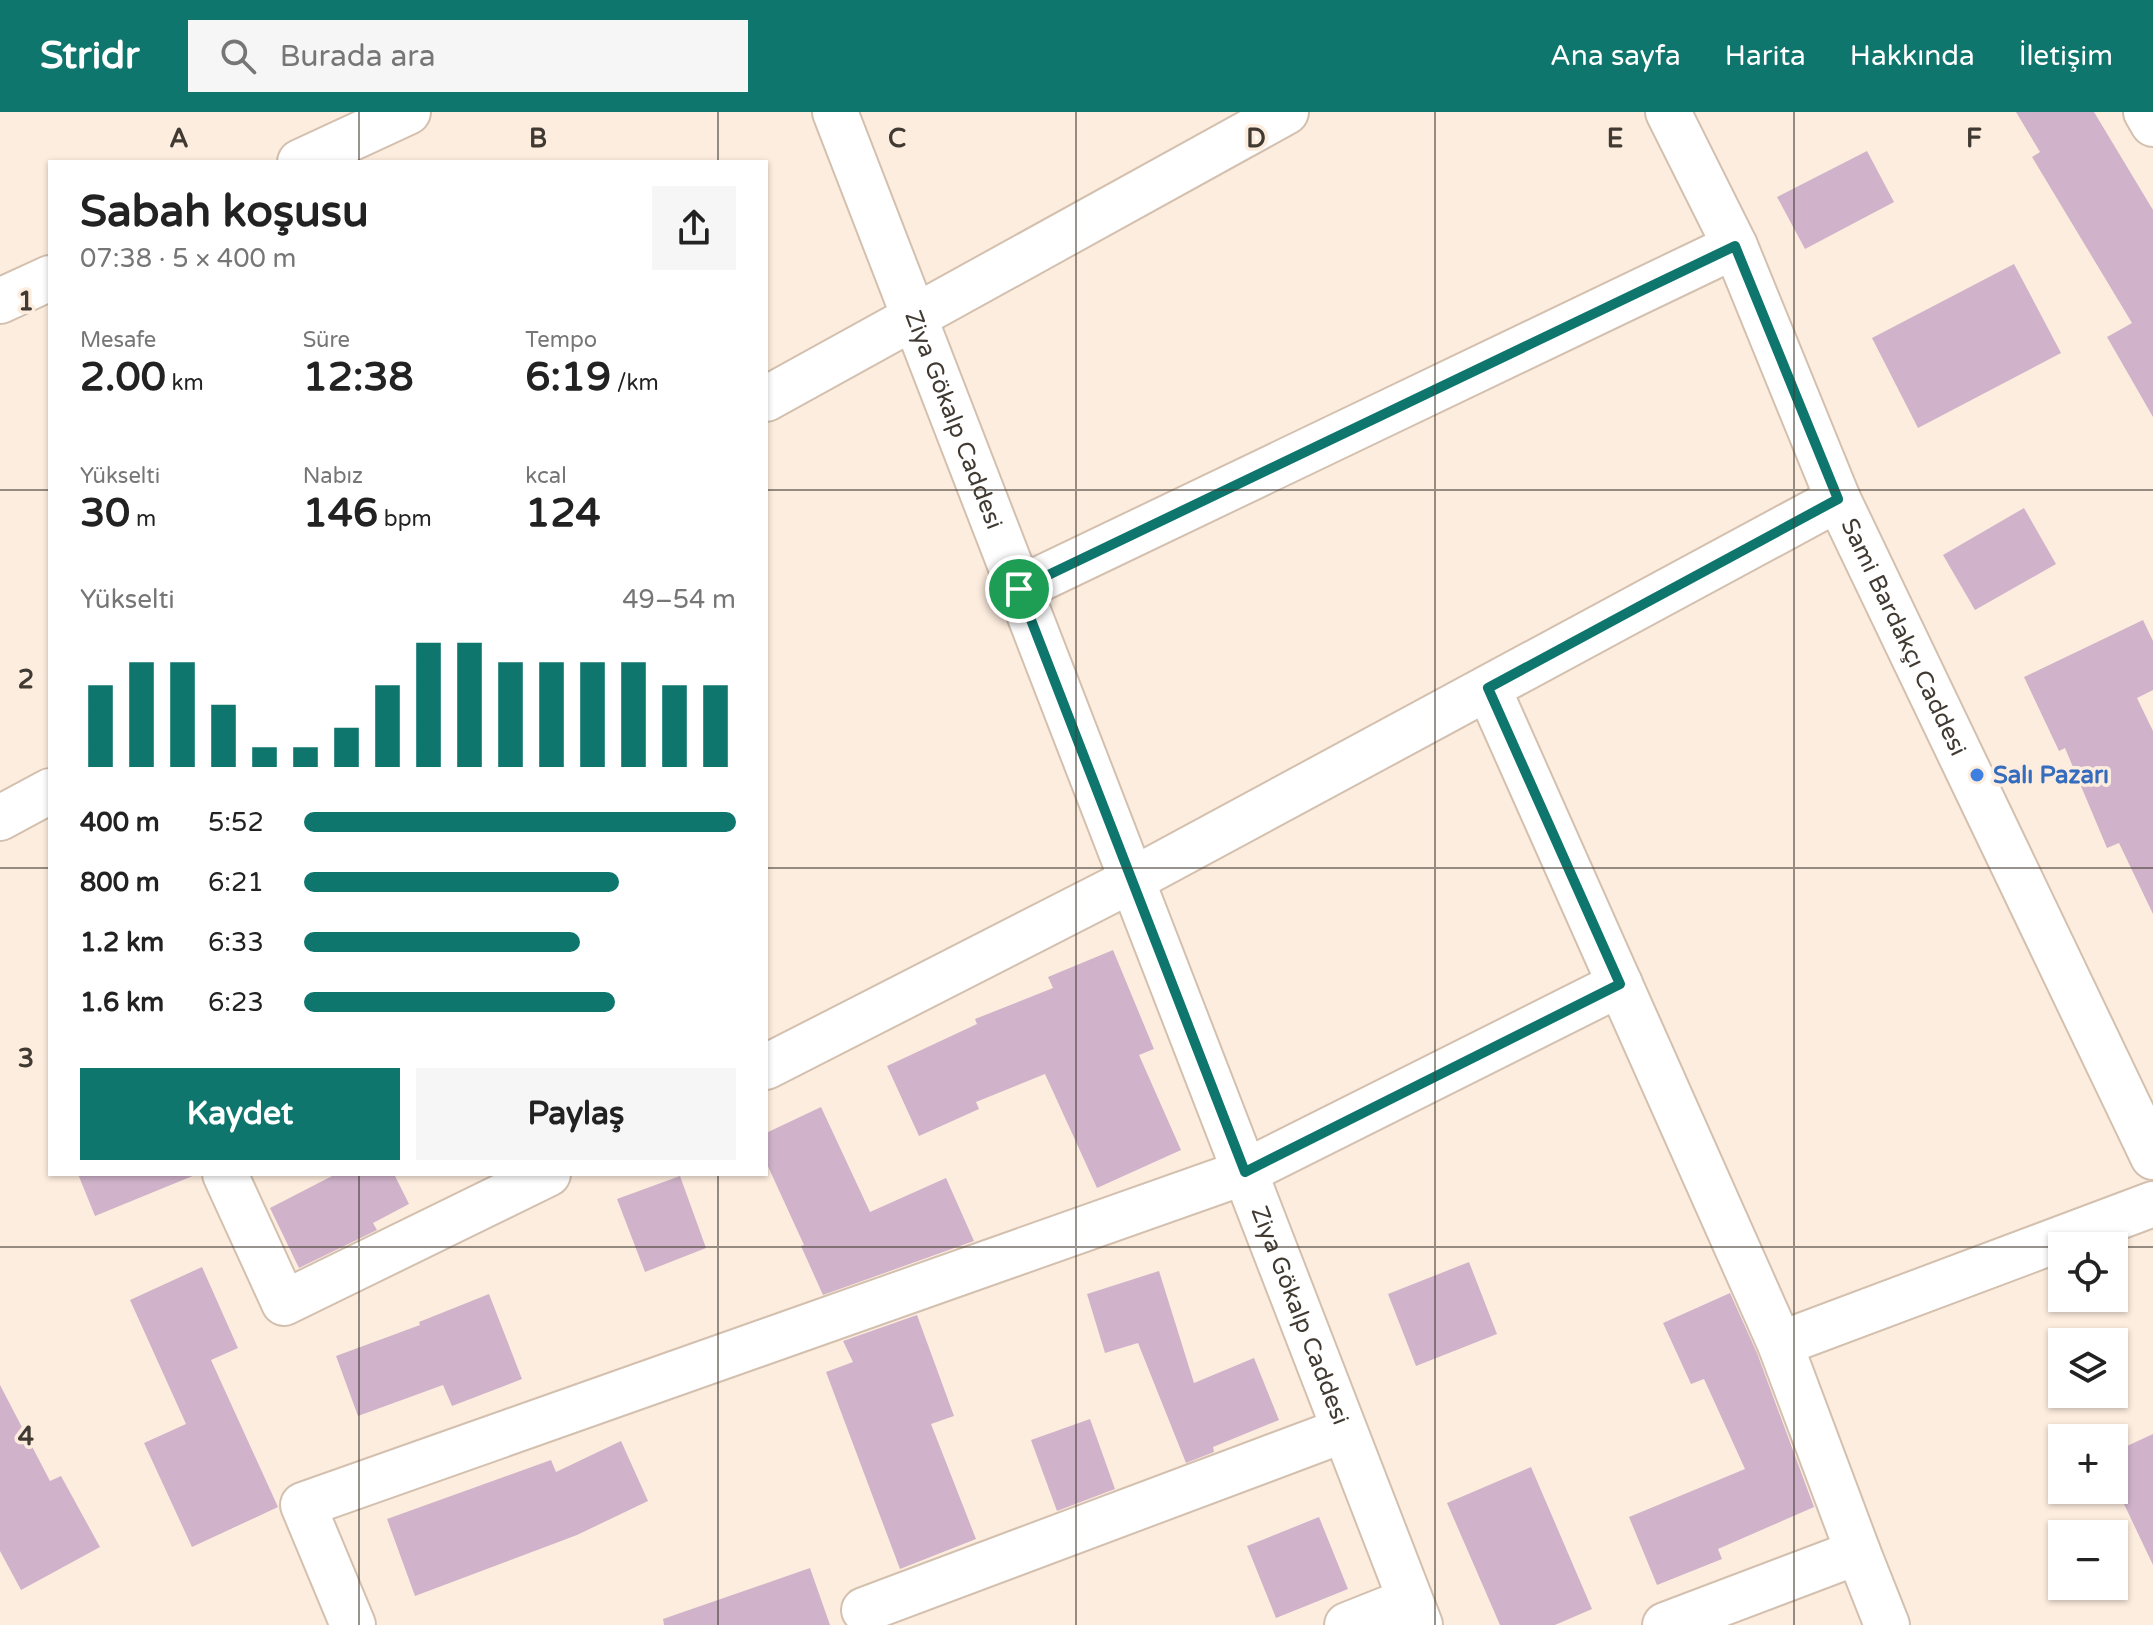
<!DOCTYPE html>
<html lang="tr">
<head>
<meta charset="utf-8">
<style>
	:root { --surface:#fff; --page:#f6f6f6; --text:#222; --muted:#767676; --accent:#0f766e }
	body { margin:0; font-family:"Varela Round",sans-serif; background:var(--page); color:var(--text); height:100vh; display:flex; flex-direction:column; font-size:30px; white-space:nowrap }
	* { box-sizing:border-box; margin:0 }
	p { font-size:26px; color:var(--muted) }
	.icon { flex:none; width:44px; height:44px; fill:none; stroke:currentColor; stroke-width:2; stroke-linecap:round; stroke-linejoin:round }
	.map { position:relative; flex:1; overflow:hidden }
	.side { position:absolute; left:48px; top:48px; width:720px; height:1016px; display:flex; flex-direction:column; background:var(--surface); border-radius:0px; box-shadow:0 2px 6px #0004 }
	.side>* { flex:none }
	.controls { position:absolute; left:2048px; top:1120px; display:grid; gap:16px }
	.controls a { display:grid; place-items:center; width:80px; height:80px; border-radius:0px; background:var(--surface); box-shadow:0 2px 6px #0004; font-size:40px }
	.pin { position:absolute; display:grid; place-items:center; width:68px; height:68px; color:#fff; margin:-34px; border:4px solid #fff; border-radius:50%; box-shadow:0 2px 8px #0007 }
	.round { display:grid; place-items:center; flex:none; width:84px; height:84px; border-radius:0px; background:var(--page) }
	.head { display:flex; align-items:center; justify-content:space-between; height:136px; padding:0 32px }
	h1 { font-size:44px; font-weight:800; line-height:60px }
	.figures { display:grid; grid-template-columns:repeat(3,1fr); gap:12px; height:136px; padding:8px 32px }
	.figures div { display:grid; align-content:center }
	.figures b { font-size:40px; font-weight:800 }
	.figures small { font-size:22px; font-weight:400 }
	.figures p { font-size:22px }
	.chart { height:224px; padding:16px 32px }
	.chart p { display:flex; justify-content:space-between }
	.chart svg { width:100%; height:144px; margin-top:8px; stroke:var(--accent); stroke-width:6 }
	.cta { display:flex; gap:16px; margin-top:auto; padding:16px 32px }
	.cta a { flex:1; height:92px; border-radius:0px; background:var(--accent); color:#fff; font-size:32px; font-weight:800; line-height:92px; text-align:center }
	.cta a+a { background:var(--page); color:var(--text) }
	ul { padding:0 32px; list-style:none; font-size:26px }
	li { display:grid; grid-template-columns:128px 96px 1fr; align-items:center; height:60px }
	li i { height:20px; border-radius:10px; background:var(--accent) }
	header { display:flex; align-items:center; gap:48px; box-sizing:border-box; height:112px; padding:0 40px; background:var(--accent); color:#fff }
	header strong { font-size:38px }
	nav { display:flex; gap:44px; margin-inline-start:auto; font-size:28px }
	.search { width:560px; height:72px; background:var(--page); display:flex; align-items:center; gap:20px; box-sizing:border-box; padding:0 28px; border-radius:0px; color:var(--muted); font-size:30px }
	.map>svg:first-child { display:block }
	.building { fill:#d0b3ca }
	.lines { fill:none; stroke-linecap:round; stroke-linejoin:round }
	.minor-casing { stroke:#d3c0af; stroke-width:48 }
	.minor { stroke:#fff; stroke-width:44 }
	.route-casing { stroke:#fff; stroke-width:16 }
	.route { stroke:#0f766e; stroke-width:10 }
	.grid { fill:none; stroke:#413a32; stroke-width:2; stroke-opacity:0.55 }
	.shop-dot { fill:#3f7fe0; stroke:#fdeddf; stroke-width:3 }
	.labels { text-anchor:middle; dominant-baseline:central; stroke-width:7; stroke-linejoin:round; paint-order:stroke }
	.street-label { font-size:24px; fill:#413a32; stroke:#fdeddf }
	.shop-label { font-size:24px; font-weight:bold; fill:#366cbe; stroke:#fdeddf; text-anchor:start }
	.grid-label { font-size:26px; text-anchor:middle; font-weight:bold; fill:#413a32; stroke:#fdeddf; stroke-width:7; stroke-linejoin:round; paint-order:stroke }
</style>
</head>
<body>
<header>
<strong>Stridr</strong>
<div class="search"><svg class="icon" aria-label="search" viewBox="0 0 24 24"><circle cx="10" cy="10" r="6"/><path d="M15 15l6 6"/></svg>Burada ara</div>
<nav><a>Ana sayfa</a><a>Harita</a><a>Hakkında</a><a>İletişim</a></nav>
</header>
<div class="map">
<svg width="2153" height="1513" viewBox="0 0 2153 1513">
	<rect width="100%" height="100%" fill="#fdeddf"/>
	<g class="building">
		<polygon points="2016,0 2094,0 2153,98 2153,305 2107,225 2132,211 2032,45 2040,40"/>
		<polygon points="1867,39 1894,90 1805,137 1777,85"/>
		<polygon points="2014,152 2061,241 1918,316 1872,226"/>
		<polygon points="2024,396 2056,452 1975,498 1943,443"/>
		<polygon points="2143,508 2153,529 2153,578 2137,586 2153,619 2153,802 2119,731 2107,736 2065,636 2059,639 2024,565"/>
		<polygon points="1113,838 1154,937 1139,943 1181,1038 1097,1076 1045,962 976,990 979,997 919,1024 887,954 977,912 975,907 1053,876 1048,865"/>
		<polygon points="821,995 870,1100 946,1066 974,1129 823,1183 801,1134 804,1133 766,1050 766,1021"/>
		<polygon points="78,1062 195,1062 195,1063 95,1104"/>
		<polygon points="336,1062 394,1062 409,1092 373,1111 377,1118 299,1156 270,1096"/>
		<polygon points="680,1064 706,1136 645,1160 617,1087"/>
		<polygon points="1469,1150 1497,1222 1416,1254 1388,1182"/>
		<polygon points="202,1155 238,1236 211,1248 278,1395 192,1435 144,1331 186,1312 130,1188"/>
		<polygon points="1159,1159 1194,1271 1254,1246 1279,1308 1213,1335 1214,1340 1186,1351 1138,1231 1105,1241 1087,1182"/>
		<polygon points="1730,1181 1757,1241 1814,1395 1718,1437 1722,1447 1657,1473 1629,1405 1745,1357 1704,1267 1691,1272 1663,1211"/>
		<polygon points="489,1182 522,1267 452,1294 443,1273 358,1304 336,1244 420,1213 419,1210"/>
		<polygon points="917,1203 954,1304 931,1312 976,1427 900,1457 826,1260 853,1250 843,1229"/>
		<polygon points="0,1273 50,1369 61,1364 100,1435 21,1478 0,1439"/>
		<polygon points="1090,1307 1115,1377 1057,1399 1031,1328"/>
		<polygon points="2153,1322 2153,1453 2114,1371 2114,1340"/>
		<polygon points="621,1329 648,1389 577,1423 415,1484 387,1407 551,1348 556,1360"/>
		<polygon points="1531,1355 1592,1497 1555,1513 1500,1513 1447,1391"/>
		<polygon points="1319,1405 1348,1477 1276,1506 1247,1434"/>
		<polygon points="810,1456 830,1513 664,1513 663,1507"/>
	</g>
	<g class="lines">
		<g class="minor-casing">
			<g id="minor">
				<path id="s1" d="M835 0 1420 1513"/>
				<path id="s2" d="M1668 0 1735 134 1838 387 2153 1045"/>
				<polyline points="2146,0 2153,12"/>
				<polyline points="300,50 408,0"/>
				<polyline points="0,189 50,166"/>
				<polyline points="766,287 1286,0"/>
				<polyline points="1019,477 1735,134"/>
				<polyline points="1488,576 1780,1232 1858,1440"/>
				<polyline points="0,706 50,679"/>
				<polyline points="766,955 1132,768 1838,387"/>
				<polyline points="225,1062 284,1191 548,1062"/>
				<polyline points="1780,1232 2153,1092"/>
				<polyline points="864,1498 1344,1318"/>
				<polyline points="353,1513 303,1393 1245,1060 1620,872"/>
				<polyline points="1347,1513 1410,1488"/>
				<polyline points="1665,1513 1858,1440 1887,1513"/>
			</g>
		</g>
		<use href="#minor" class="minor"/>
	</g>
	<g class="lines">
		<g class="route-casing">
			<polygon id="route" points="1735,134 1838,387 1488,576 1620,872 1245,1060 1019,477"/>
		</g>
		<use href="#route" class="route"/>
	</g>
	<path class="grid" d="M359 0V50M718 0V50M1076 0V1513M1435 0V1513M1794 0V1513M0 378H50M766 378H2153M0 756H50M766 756H2153M359 1062V1513M718 1062V1513M0 1135H2062M2114 1135H2153"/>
	<circle class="shop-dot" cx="1977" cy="663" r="8"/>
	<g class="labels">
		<g class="street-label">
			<text stroke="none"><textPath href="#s1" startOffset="330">Ziya Gökalp Caddesi</textPath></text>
			<text stroke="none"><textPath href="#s2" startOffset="576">Sami Bardakçı Caddesi</textPath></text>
			<text stroke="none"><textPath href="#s1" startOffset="1290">Ziya Gökalp Caddesi</textPath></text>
		</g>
		<g class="shop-label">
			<text x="1993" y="663">Salı Pazarı</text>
		</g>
	</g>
	<g class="grid-label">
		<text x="179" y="35">A</text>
		<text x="538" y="35">B</text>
		<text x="897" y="35">C</text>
		<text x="1256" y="35">D</text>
		<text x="1615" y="35">E</text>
		<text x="1974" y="35">F</text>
		<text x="26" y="198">1</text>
		<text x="26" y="576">2</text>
		<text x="26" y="955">3</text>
		<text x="26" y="1333">4</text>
	</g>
</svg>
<div class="controls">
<a><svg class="icon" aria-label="locate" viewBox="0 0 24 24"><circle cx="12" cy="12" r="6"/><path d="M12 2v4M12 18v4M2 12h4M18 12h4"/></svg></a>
<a><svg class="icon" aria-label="layers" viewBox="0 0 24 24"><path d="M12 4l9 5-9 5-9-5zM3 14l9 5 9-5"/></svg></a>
<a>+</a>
<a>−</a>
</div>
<div class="pin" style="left:1019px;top:477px;background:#1e9e55"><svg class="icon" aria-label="arrive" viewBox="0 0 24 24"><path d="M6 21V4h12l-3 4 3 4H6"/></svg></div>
<section class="side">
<div class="head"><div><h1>Sabah koşusu</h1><p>07:38 · 5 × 400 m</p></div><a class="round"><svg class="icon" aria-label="share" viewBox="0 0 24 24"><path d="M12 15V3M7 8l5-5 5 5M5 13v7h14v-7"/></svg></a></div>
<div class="figures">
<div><p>Mesafe</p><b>2.00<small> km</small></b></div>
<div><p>Süre</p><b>12:38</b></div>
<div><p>Tempo</p><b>6:19<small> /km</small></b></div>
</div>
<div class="figures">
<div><p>Yükselti</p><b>30<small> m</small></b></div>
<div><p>Nabız</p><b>146<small> bpm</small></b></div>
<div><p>kcal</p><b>124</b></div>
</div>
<div class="chart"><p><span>Yükselti</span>49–54 m</p>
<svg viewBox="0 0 160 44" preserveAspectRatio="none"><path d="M5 44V19M15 44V12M25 44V12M35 44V25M45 44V38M55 44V38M65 44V32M75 44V19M85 44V6M95 44V6M105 44V12M115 44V12M125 44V12M135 44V12M145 44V19M155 44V19"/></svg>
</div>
<ul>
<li><b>400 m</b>5:52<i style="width:100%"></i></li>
<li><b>800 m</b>6:21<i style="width:73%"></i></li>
<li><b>1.2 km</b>6:33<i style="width:64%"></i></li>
<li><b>1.6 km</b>6:23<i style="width:72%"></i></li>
</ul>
<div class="cta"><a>Kaydet</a><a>Paylaş</a></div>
</section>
</div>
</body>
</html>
